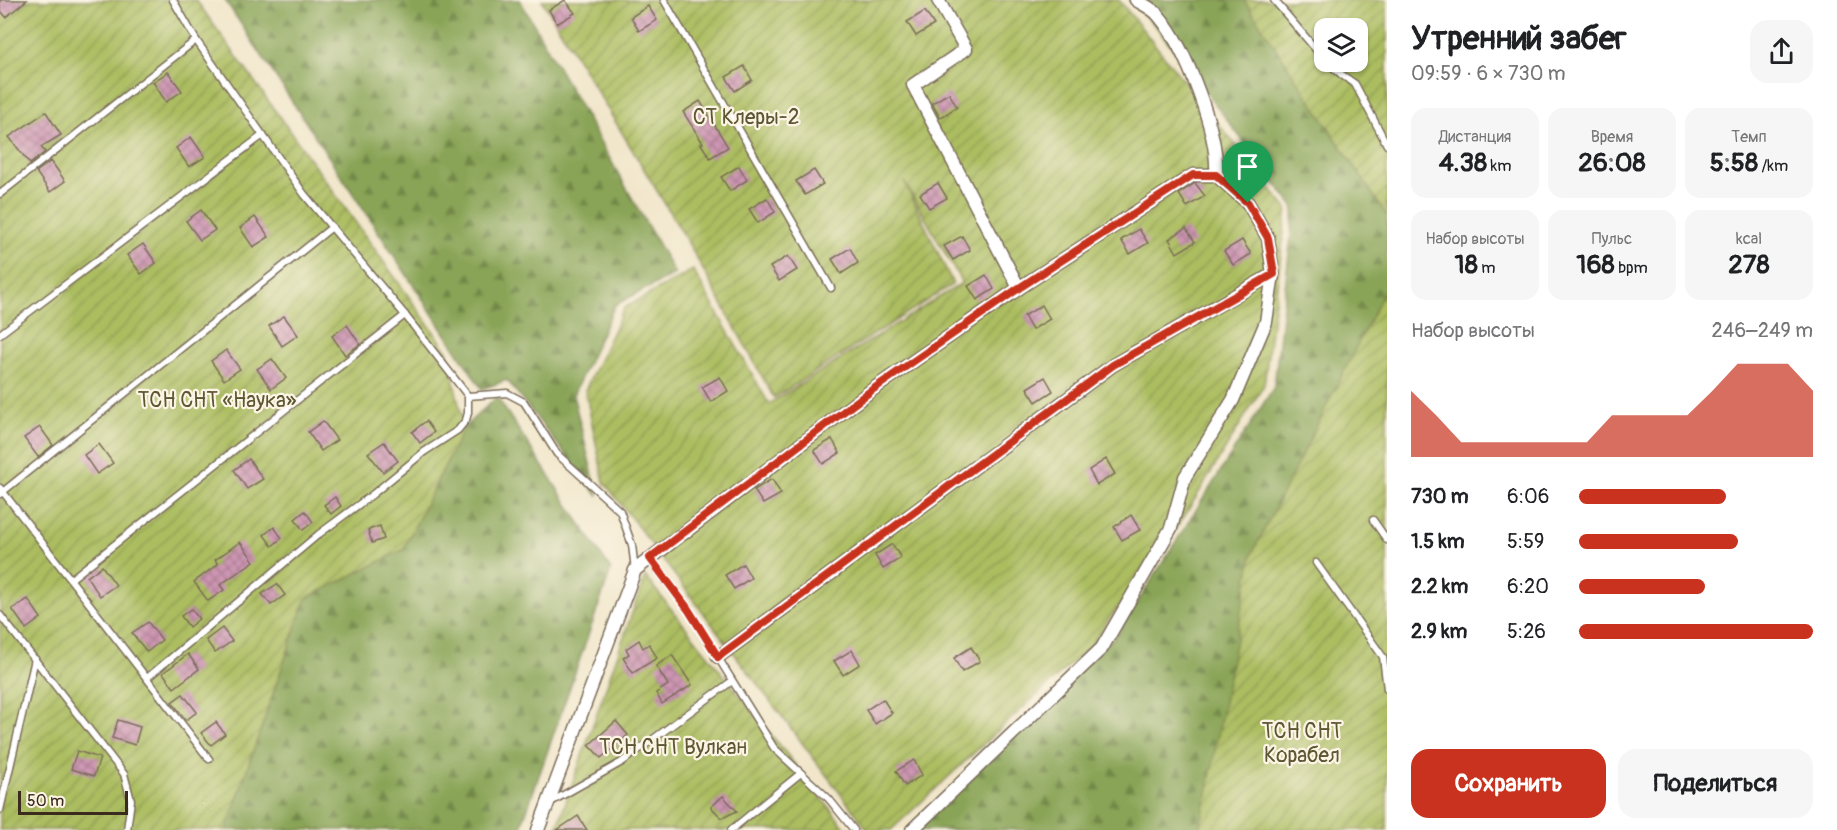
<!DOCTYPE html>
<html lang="ru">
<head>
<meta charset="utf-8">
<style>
	:root { --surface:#fff; --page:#f6f6f6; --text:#202124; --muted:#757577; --accent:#c8321e }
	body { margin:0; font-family:Pangolin,sans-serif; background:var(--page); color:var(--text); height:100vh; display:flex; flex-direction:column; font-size:22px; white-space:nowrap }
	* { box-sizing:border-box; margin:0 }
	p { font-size:20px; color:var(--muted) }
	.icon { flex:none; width:33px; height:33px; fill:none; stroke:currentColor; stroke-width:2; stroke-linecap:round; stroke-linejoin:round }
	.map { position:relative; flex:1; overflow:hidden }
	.side { display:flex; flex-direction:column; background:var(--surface); width:450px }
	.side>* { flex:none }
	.fabs { position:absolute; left:1314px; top:18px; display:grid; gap:12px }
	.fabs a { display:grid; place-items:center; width:54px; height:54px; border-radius:12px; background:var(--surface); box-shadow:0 2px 4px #0004; font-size:30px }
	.scale { position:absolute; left:18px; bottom:15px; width:110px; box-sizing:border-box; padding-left:6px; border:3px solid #3b2a1e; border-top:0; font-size:16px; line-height:21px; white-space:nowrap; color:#3b2a1e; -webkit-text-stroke:4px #fcf5e5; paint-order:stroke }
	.pin { position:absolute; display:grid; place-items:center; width:51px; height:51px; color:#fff; margin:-62px -26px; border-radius:50% 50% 50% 0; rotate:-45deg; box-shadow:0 0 6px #0007 }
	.pin .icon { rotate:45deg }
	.round { display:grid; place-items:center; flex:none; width:63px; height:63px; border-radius:18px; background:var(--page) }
	.headline { display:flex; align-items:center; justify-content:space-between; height:102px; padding:0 24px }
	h1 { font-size:33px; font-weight:800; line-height:45px }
	.metrics { display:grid; grid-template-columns:repeat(3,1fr); gap:9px; height:102px; padding:6px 24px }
	.metrics div { display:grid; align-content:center; border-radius:15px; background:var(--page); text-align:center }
	.metrics b { font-size:26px; font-weight:800 }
	.metrics small { font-size:16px; font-weight:400 }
	.metrics p { font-size:16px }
	.chart { height:168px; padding:12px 24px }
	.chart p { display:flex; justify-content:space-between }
	.chart svg { width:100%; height:108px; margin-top:6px; fill:var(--accent); opacity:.7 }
	.primary-button { display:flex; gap:12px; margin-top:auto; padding:12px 24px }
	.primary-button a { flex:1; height:69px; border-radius:18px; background:var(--accent); color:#fff; font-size:24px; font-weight:800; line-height:69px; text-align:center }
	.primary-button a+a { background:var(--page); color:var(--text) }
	ul { padding:0 24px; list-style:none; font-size:20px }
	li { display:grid; grid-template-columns:96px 72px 1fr; align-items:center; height:45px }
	li i { height:15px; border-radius:8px; background:var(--accent) }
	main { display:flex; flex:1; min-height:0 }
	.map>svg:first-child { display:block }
	.forest { fill:url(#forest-firs); stroke:#62673a; stroke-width:1.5 }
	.garden { fill:url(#garden-furrows); stroke:#747440; stroke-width:1.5; fill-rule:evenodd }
	.building { fill:url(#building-cross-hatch) }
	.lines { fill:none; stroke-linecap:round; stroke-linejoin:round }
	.service-casing { stroke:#7b6c5a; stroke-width:9 }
	.minor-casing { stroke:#7b6c5a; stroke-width:15 }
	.service { stroke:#fff; stroke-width:6 }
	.minor { stroke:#fff; stroke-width:12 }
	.route-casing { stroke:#fff; stroke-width:12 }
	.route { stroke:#c8321e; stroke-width:8 }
	.labels { text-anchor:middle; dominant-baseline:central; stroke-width:4.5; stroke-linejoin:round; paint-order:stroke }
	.park-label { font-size:21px; fill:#5d5632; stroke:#fcf5e5 }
</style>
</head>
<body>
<main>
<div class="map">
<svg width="1387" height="830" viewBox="0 0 1387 830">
	<defs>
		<pattern id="forest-firs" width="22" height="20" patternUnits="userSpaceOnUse" patternTransform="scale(1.5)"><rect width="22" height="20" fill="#89a457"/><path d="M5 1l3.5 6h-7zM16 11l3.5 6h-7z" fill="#718647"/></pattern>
		<pattern id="garden-furrows" width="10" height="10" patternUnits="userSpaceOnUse" patternTransform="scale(1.5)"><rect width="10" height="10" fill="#acbd61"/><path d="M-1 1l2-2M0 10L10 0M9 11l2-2" fill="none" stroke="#8d9a4f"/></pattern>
		<pattern id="building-cross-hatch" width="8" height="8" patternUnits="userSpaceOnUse" patternTransform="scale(1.5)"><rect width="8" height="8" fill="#ce96b3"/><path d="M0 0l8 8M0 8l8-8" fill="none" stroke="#a87b91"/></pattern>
	</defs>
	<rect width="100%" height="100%" fill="#fcf5e5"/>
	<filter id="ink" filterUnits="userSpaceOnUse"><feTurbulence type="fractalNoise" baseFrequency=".0167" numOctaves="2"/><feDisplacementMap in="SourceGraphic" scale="12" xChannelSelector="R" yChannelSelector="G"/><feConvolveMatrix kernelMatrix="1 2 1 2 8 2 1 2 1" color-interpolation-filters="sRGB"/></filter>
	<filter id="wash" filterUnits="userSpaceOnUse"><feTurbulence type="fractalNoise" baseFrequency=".008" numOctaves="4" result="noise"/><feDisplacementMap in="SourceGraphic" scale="24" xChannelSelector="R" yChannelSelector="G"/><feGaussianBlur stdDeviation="1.35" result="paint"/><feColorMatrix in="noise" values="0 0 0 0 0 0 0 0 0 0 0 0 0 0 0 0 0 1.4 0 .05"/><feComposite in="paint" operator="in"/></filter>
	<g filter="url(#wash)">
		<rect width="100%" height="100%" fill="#f1e6ca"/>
		<g class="forest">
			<polygon points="225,0 520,0 675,274 615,305 573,395 598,496 507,380 482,389"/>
			<polygon points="1129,0 1265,0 1387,187 1387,402 1251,830 917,830 1118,633 1274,387 1294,208 1158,29"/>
			<polygon points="497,397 611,570 520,830 226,830 306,598 403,550 464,427"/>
		</g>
		<g class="garden">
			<polygon points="0,0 196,0 447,350 464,427 403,550 306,598 226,830 0,830"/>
			<polygon points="542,0 1119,0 1287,209 1264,385 1184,517 1091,645 891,830 868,830 604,482 585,390 624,308 693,270 769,404 962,283 904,181 953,284 774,398 686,239"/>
			<path d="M1244 0H1387V216ZM1324 28H1358V62H1324Z"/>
			<polygon points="1387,286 1387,830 1200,830 1252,554"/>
			<polygon points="645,576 847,830 556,830"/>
		</g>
		<g id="blocks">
			<g class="building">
				<polygon points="0,0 27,0 6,17 0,10"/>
				<polygon points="565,0 575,13 557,24 549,10"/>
				<polygon points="648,6 657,20 639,31 631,17"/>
				<polygon points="925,11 934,25 916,36 907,22"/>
				<polygon points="744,66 752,80 735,91 726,77"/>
				<polygon points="168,72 182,91 166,102 153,82"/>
				<polygon points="949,93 957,107 940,118 932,103"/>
				<polygon points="700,101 728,147 710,158 701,144 703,143 683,112"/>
				<polygon points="46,112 61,135 41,147 45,152 30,164 9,137"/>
				<polygon points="191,137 205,157 189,167 176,148"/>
				<polygon points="51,161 65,181 50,192 36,172"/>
				<polygon points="739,166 747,180 730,191 721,177"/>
				<polygon points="814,170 823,184 805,195 796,181"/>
				<polygon points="938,183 947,198 929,208 920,194"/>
				<polygon points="1195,183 1205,196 1187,207 1179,194"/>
				<polygon points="767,198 775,212 758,223 749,209"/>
				<polygon points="201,210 215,230 200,240 186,221"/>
				<polygon points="255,217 269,237 253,247 240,228"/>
				<polygon points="1186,228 1195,242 1177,253 1169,239"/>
				<polygon points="1139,229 1148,243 1130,254 1121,240"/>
				<polygon points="962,236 970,250 953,260 944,246"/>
				<polygon points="1242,240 1251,254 1233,265 1224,251"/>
				<polygon points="143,244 156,263 141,274 127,255"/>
				<polygon points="850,248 858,263 841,274 832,259"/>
				<polygon points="788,256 797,270 779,281 770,267"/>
				<polygon points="986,275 994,289 977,300 968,286"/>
				<polygon points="1042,305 1050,319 1032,330 1024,316"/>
				<polygon points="284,316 298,335 282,346 269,326"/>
				<polygon points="347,325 360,344 345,355 332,336"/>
				<polygon points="226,350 240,369 224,380 211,361"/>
				<polygon points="272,359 286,378 271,389 257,369"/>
				<polygon points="720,377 728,391 711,402 702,387"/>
				<polygon points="1045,377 1053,391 1036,402 1027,388"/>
				<polygon points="323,421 337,440 321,451 308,432"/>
				<polygon points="426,421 434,432 420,443 412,432"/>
				<polygon points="40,427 53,445 38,457 24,438"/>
				<polygon points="832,439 840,453 823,464 814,450"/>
				<polygon points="384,442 398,461 383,472 368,453"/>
				<polygon points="99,444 113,463 97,474 84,455"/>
				<polygon points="249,459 263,479 247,489 234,470"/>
				<polygon points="1106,459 1115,474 1097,485 1089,470"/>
				<polygon points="772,479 781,494 763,504 754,490"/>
				<polygon points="335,497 341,506 331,514 324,505"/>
				<polygon points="305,511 313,522 303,530 295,519"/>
				<polygon points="1131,515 1140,530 1122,540 1114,527"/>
				<polygon points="380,526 384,539 372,543 368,530"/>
				<polygon points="274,527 282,538 272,546 264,535"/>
				<polygon points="240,542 254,561 220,585 224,590 208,601 194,582 218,564 215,560"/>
				<polygon points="892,544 901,558 883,569 875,555"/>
				<polygon points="743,564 751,578 734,589 725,575"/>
				<polygon points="102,566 116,585 100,596 87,577"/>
				<polygon points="277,584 285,595 271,605 262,594"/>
				<polygon points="28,599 41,618 26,629 12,609"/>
				<polygon points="191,609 199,619 189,627 181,616"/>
				<polygon points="148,622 162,640 147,652 132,633"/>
				<polygon points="222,628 232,641 215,653 206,640"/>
				<polygon points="639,640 643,648 649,644 657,658 633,673 623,658 629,654 626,649"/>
				<polygon points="971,647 980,661 962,672 954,658"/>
				<polygon points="852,650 860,664 843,675 834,661"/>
				<polygon points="188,654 199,669 174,688 163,673"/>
				<polygon points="672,655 692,685 662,704 656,693 668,685 656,666"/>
				<polygon points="183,694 197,712 186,720 172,702"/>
				<polygon points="883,699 892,713 875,724 866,710"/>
				<polygon points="118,720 140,727 135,745 112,738"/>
				<polygon points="616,721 628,735 601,758 589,745"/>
				<polygon points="216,722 225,734 211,745 201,733"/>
				<polygon points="77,751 100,758 94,776 71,769"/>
				<polygon points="914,760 922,775 905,786 896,771"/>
				<polygon points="723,796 737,811 722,818 711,807"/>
				<polygon points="578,816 587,830 557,830"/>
			</g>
		</g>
	</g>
	<g filter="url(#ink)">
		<use href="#blocks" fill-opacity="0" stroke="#7b6c5a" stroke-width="1.5"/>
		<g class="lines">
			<g class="service-casing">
				<g id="service">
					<polyline points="664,0 831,288"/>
					<polyline points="1274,0 1324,59"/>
					<polyline points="1327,62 1342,75 1355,84 1387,145"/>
					<polyline points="0,194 196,40"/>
					<polyline points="0,334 263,135"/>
					<polyline points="468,396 507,393 524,402 557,454 620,511 632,545 635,570"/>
					<polyline points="0,488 209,759"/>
					<polyline points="0,494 332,227"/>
					<polyline points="1373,520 1387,540"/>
					<polyline points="650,559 688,609 774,748 829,799 854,830"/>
					<polyline points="1316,563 1383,657 1387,689"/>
					<polyline points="71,579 405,315"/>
					<polyline points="0,615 124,774 131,800 127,830"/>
					<polyline points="147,678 319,534 373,494 424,452 458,430 466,420 468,413 468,396 405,315 304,194 196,40 173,0"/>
					<polyline points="549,803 622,762 732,681"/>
					<polyline points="0,810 35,659"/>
					<polyline points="731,830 801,773"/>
				</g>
			</g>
			<g class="minor-casing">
				<g id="minor">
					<polyline points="938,0 966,49 913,85 1019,288"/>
					<path d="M1136 0C1144 5 1154 9 1159 16 1186 48 1219 134 1216 175"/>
					<polyline points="718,657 1113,365 1273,274"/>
					<polyline points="538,830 635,570 872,390 1019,288 1193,175 1216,175 1248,203 1268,238 1273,274 1266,322 1233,400 1185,477 1171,528 1102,648 912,830"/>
				</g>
			</g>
			<use href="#service" class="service"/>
			<use href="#minor" class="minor"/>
		</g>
	</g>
	<g class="lines" filter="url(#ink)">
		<g class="route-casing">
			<polygon id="route" points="1193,175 1216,175 1248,203 1268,238 1274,274 1113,365 718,657 688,609 650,558 872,390 1019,288"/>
		</g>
		<use href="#route" class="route"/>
	</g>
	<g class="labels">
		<g class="park-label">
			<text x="746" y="117">СТ Клеры-2</text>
			<text x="217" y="400">ТСН СНТ «Наука»</text>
			<text x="1302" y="731">ТСН СНТ<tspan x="1302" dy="24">Корабел</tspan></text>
			<text x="673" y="747">ТСН СНТ Вулкан</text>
		</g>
	</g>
</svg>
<div class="fabs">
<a><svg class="icon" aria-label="layers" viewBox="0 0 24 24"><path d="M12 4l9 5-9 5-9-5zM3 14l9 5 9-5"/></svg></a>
</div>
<div class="scale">50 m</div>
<div class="pin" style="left:1248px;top:203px;background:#1e9e55"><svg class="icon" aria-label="arrive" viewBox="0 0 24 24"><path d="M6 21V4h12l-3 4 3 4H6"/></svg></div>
</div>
<section class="side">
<div class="headline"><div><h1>Утренний забег</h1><p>09:59 · 6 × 730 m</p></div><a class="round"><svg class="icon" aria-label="share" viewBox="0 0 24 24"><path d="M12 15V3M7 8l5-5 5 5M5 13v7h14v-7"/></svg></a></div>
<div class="metrics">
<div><p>Дистанция</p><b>4.38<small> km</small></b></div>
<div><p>Время</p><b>26:08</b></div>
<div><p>Темп</p><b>5:58<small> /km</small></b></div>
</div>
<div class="metrics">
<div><p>Набор высоты</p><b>18<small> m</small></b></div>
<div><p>Пульс</p><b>168<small> bpm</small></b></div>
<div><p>kcal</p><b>278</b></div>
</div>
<div class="chart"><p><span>Набор высоты</span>246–249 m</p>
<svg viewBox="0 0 160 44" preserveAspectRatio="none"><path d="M0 44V17L10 27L20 38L30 38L40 38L50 38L60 38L70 38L80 27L90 27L100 27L110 27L120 17L130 6L140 6L150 6L160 17V44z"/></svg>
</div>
<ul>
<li><b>730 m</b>6:06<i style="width:63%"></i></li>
<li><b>1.5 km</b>5:59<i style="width:68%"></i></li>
<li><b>2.2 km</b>6:20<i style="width:54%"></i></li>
<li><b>2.9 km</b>5:26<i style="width:100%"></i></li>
</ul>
<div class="primary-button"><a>Сохранить</a><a>Поделиться</a></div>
</section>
</main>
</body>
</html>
